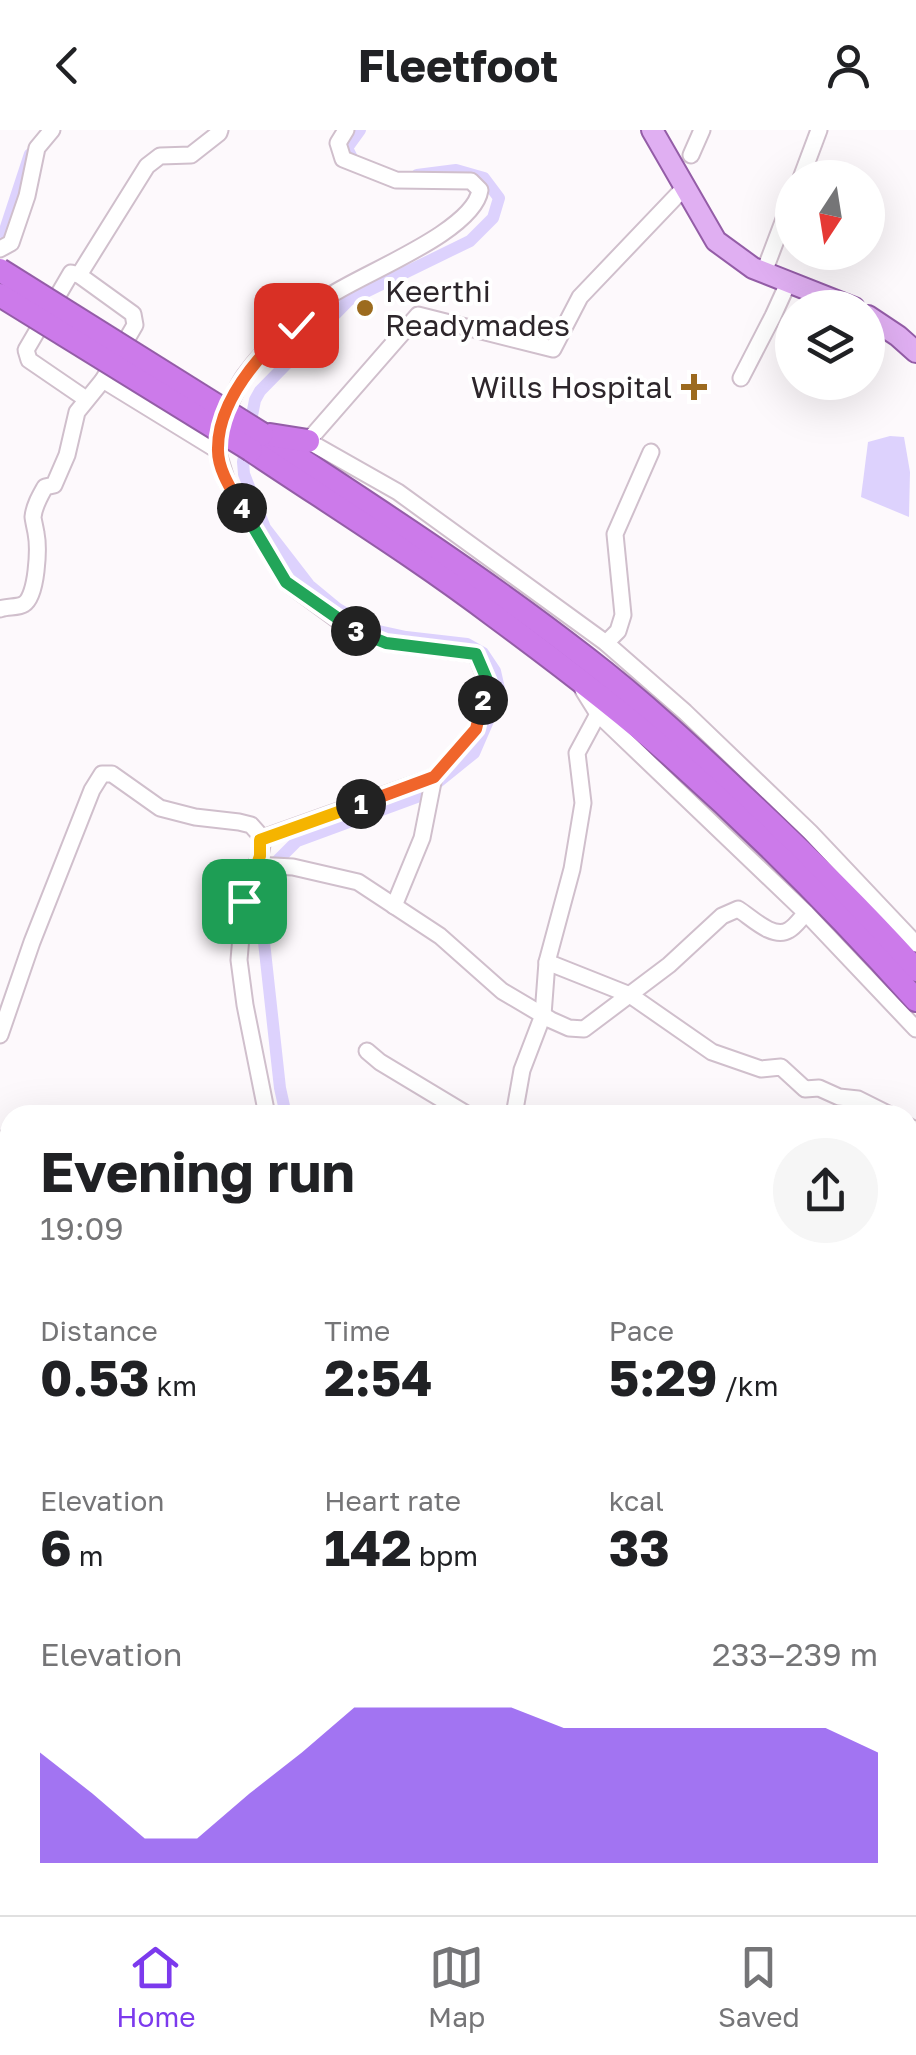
<!DOCTYPE html>
<html lang="en">
<head>
<meta charset="utf-8">
<style>
	:root { --surface:#fff; --page:#f6f6f6; --text:#202124; --muted:#757577; --line:#e0e0e0; --accent:#7c3aed }
	body { margin:0; font-family:"Golos Text",sans-serif; background:var(--page); color:var(--text); height:100vh; display:flex; flex-direction:column; font-size:38px; white-space:nowrap }
	* { box-sizing:border-box; margin:0 }
	p { font-size:32px; color:var(--muted) }
	.icon { flex:none; width:55px; height:55px; fill:none; stroke:currentColor; stroke-width:2; stroke-linecap:round; stroke-linejoin:round }
	.map { position:relative; flex:1; overflow:hidden }
	.sheet { position:absolute; left:0px; top:975px; width:918px; height:810px; display:flex; flex-direction:column; background:var(--surface); border-radius:30px 30px 0 0; box-shadow:0 10px 40px #0002 }
	.sheet>* { flex:none }
	.needle { width:65px; rotate:192deg }
	.fabs { position:absolute; left:775px; top:30px; display:grid; gap:20px }
	.fabs a { display:grid; place-items:center; width:110px; height:110px; border-radius:50%; background:var(--surface); box-shadow:0 10px 40px #0002; font-size:50px }
	.pin { position:absolute; display:grid; place-items:center; width:85px; height:85px; color:#fff; margin:-42px; border-radius:20px; box-shadow:0 5px 15px #0006 }
	.km { position:absolute; width:50px; height:50px; margin:-25px; border-radius:50%; background:#222; color:#fff; font-size:28px; line-height:50px; text-align:center }
	.round { display:grid; place-items:center; flex:none; width:105px; height:105px; border-radius:52px; background:var(--page) }
	.summary { display:flex; align-items:center; justify-content:space-between; height:170px; padding:0 40px }
	h1 { font-size:55px; font-weight:700; line-height:75px }
	.figures { display:grid; grid-template-columns:repeat(3,1fr); gap:15px; height:170px; padding:10px 40px }
	.figures div { display:grid; align-content:center }
	.figures b { font-size:50px; font-weight:700 }
	.figures small { font-size:28px; font-weight:400 }
	.figures p { font-size:28px }
	.chart { height:280px; padding:20px 40px }
	.chart p { display:flex; justify-content:space-between }
	.chart svg { width:100%; height:180px; margin-top:10px; fill:var(--accent); opacity:.7 }
	header { display:flex; justify-content:space-between; align-items:center; height:130px; padding:0 40px; background:var(--surface); font-size:45px; font-weight:700 }
	.dock { display:flex; justify-content:space-around; align-items:center; height:140px; border-top:2px solid var(--line); background:var(--surface); font-size:28px; color:var(--muted) }
	.dock a { display:grid; justify-items:center; gap:5px }
	.dock .on { color:var(--accent) }
	.map>svg:first-child { display:block }
	.green { fill:#f8bbbf }
	.water { fill:#ddd2fd }
	.lines { fill:none; stroke-linecap:round; stroke-linejoin:round }
	.canal { stroke:#ddd2fd; stroke-width:12 }
	.minor-casing { stroke:#d0bfcc; stroke-width:19 }
	.major-casing { stroke:#945da7; stroke-width:24 }
	.highway-casing { stroke:#945da7; stroke-width:26 }
	.minor { stroke:#fff; stroke-width:15 }
	.major { stroke:#e0aff2; stroke-width:20 }
	.highway { stroke:#cc7aea; stroke-width:22 }
	.highway-bridge-casing { stroke:#945da7; stroke-width:26; stroke-linecap:butt }
	.highway-bridge { stroke:#cc7aea; stroke-width:22 }
	.split-1-casing { stroke:#fff; stroke-width:20 }
	.split-2-casing { stroke:#fff; stroke-width:20 }
	.split-3-casing { stroke:#fff; stroke-width:20 }
	.split-4-casing { stroke:#fff; stroke-width:20 }
	.split-5-casing { stroke:#fff; stroke-width:20 }
	.split-6-casing { stroke:#fff; stroke-width:20 }
	.split-1 { stroke:#f5b400; stroke-width:12 }
	.split-2 { stroke:#f0652b; stroke-width:12 }
	.split-3 { stroke:#22a559; stroke-width:12 }
	.split-4 { stroke:#22a559; stroke-width:12 }
	.split-5 { stroke:#f0652b; stroke-width:12 }
	.split-6 { stroke:#f5b400; stroke-width:12 }
	.poi-dot { fill:#9c6b1f; stroke:#fff; stroke-width:4 }
	.labels { text-anchor:middle; dominant-baseline:central; stroke-width:8; stroke-linejoin:round; paint-order:stroke }
	.poi-label { font-size:30px; fill:#2d262b; stroke:#fff; text-anchor:start }
</style>
</head>
<body>
<header><svg class="icon" aria-label="back" viewBox="0 0 24 24"><path d="M15 5l-7 7 7 7"/></svg>Fleetfoot<svg class="icon" aria-label="person" viewBox="0 0 24 24"><circle cx="12" cy="8" r="4"/><path d="M4 21q1-7 8-7t8 7"/></svg></header>
<div class="map">
<svg width="916" height="1785" viewBox="0 0 916 1785">
	<rect width="100%" height="100%" fill="#fdf9fc"/>
	<polygon class="green" points="0,1674 10,1681 10,1736 0,1730"/>
	<g class="water">
		<polygon points="890,306 904,307 910,342 909,387 861,367 868,312"/>
		<polygon points="274,1775 320,1775 323,1785 274,1785"/>
		<polygon points="771,1775 813,1775 808,1785 763,1785"/>
	</g>
	<g class="lines">
		<g class="canal">
			<polyline points="360,33 353,30 347,18 360,0"/>
			<polyline points="4,103 30,24"/>
			<polyline points="286,985 280,958 263,803 272,736 297,711 422,665 474,623 500,563 495,541 483,523 467,514 406,507 374,500 338,479 309,455 265,398 244,344 243,332 255,270 260,261 349,170 470,111 493,88 499,68 484,48 456,40 417,45"/>
		</g>
		<g class="minor-casing">
			<g id="minor">
				<polyline points="220,0 219,3 191,25 160,26 147,36 79,145 133,184 135,195 103,250 217,320 227,352 286,452 350,499 386,513 476,524 487,552 476,599 434,647 260,709"/>
				<polyline points="691,25 702,0"/>
				<polyline points="801,48 819,0"/>
				<polyline points="684,58 580,167 553,219 418,185 308,311 398,362 606,513 685,582 810,702 916,814"/>
				<polyline points="0,119 11,113 27,66 37,18 52,0"/>
				<polyline points="764,142 792,68"/>
				<polyline points="79,145 71,143 26,220 29,230 86,269"/>
				<polyline points="741,248 773,186 788,153"/>
				<path d="M224 287C231 273 236 257 245 245 265 217 302 185 331 165 366 142 474 101 480 60L471 51 396 50 343 29 338 13 346 0"/>
				<path d="M0 479C7 476 18 478 24 474 37 466 39 418 36 403 36 402 33 389 33 387 34 376 40 366 45 357L54 355 67 325 77 282 103 250"/>
				<polyline points="606,513 618,501 623,485 615,404 651,322"/>
				<polyline points="583,560 598,584 806,783 916,899"/>
				<path d="M255 735 293 737 358 752 440 806 502 861 551 890 569 898 584 899 669 835 722 786 738 779C751 787 773 810 789 800 795 797 801 788 806 783"/>
				<polyline points="394,776 422,708 434,647"/>
				<polyline points="547,832 630,865 712,922 761,939 781,937 805,959 819,958 839,967 858,969 890,985"/>
				<polyline points="0,905 32,812 92,660 102,644 112,644 160,678 195,687 239,692 251,695 259,704 262,715 260,726 244,771 239,830 245,875 267,985"/>
				<polyline points="367,921 380,932 468,985"/>
				<polyline points="514,985 522,940 543,885 547,832 572,739 583,673 577,623 598,584"/>
				<polyline points="908,996 916,1000"/>
				<polyline points="0,1009 10,1013"/>
				<polyline points="0,1152 10,1159"/>
				<polyline points="908,1309 916,1301"/>
				<polyline points="908,1362 916,1354"/>
				<polyline points="908,1403 916,1397"/>
				<polyline points="0,1445 10,1452"/>
				<path d="M0 1622C9 1636 7 1650 1 1664"/>
				<polyline points="78,1785 83,1775"/>
				<polyline points="621,1785 625,1775"/>
			</g>
		</g>
		<g class="major-casing">
			<g id="major">
				<polyline points="652,0 716,111 753,138 854,178"/>
				<polyline points="868,186 898,206 916,222"/>
			</g>
		</g>
		<g class="highway-casing">
			<g id="highway">
				<path d="M262 304C372 376 482 447 586 528 642 571 694 620 745 668 804 723 862 780 916 840"/>
				<polyline points="270,305 308,311"/>
				<path d="M251 320C333 375 417 427 496 487 557 532 618 578 674 628 759 704 840 785 916 870"/>
			</g>
		</g>
		<use href="#minor" class="minor"/>
		<use href="#major" class="major"/>
		<use href="#highway" class="highway"/>
		<g class="highway-bridge-casing">
			<g id="highway-bridge">
				<polyline points="0,140 262,304"/>
				<polyline points="0,165 251,320"/>
			</g>
		</g>
		<use href="#highway-bridge" class="highway-bridge"/>
	</g>
	<g class="lines">
		<g class="split-1-casing">
			<polyline id="split-1" points="244,771 260,726 260,710 361,674"/>
		</g>
		<g class="split-2-casing">
			<polyline id="split-2" points="361,674 434,647 476,599 483,570"/>
		</g>
		<g class="split-3-casing">
			<polyline id="split-3" points="356,501 386,513 476,524 488,552 483,570"/>
		</g>
		<g class="split-4-casing">
			<polyline id="split-4" points="242,378 286,452 356,501"/>
		</g>
		<g class="split-5-casing">
			<path id="split-5" d="M242 378C232 361 217 339 218 318 218 283 241 249 263 224"/>
		</g>
		<g class="split-6-casing">
			<polyline id="split-6" points="263,224 296,195"/>
		</g>
		<use href="#split-1" class="split-1"/>
		<use href="#split-2" class="split-2"/>
		<use href="#split-3" class="split-3"/>
		<use href="#split-4" class="split-4"/>
		<use href="#split-5" class="split-5"/>
		<use href="#split-6" class="split-6"/>
	</g>
	<g class="poi-dot">
		<circle cx="365" cy="178" r="10"/>
		<path d="M689 242h10v10h10v10h-10v10h-10v-10h-10v-10h10z"/>
	</g>
	<g class="labels">
		<g class="poi-label">
			<text x="385" y="161">Keerthi<tspan x="385" dy="34">Readymades</tspan></text>
			<text x="672" y="257" text-anchor="end">Wills Hospital</text>
		</g>
	</g>
</svg>
<div class="fabs">
<a><svg class="needle" viewBox="-14 -14 28 28"><path d="M0-13l5 13h-10z" fill="#e53935"/><path d="M0 13l5-13h-10z" fill="#757577"/></svg></a>
<a><svg class="icon" aria-label="layers" viewBox="0 0 24 24"><path d="M12 4l9 5-9 5-9-5zM3 14l9 5 9-5"/></svg></a>
</div>
<div class="pin" style="left:244px;top:771px;background:#1e9e55"><svg class="icon" aria-label="arrive" viewBox="0 0 24 24"><path d="M6 21V4h12l-3 4 3 4H6"/></svg></div>
<div class="pin" style="left:296px;top:195px;background:#d93025"><svg class="icon" aria-label="check" viewBox="0 0 24 24"><path d="M5 12l5 5 9-10"/></svg></div>
<b class="km" style="left:361px;top:674px">1</b>
<b class="km" style="left:483px;top:570px">2</b>
<b class="km" style="left:356px;top:501px">3</b>
<b class="km" style="left:242px;top:378px">4</b>
<section class="sheet">
<div class="summary"><div><h1>Evening run</h1><p>19:09</p></div><a class="round"><svg class="icon" aria-label="share" viewBox="0 0 24 24"><path d="M12 15V3M7 8l5-5 5 5M5 13v7h14v-7"/></svg></a></div>
<div class="figures">
<div><p>Distance</p><b>0.53<small> km</small></b></div>
<div><p>Time</p><b>2:54</b></div>
<div><p>Pace</p><b>5:29<small> /km</small></b></div>
</div>
<div class="figures">
<div><p>Elevation</p><b>6<small> m</small></b></div>
<div><p>Heart rate</p><b>142<small> bpm</small></b></div>
<div><p>kcal</p><b>33</b></div>
</div>
<div class="chart"><p><span>Elevation</span>233–239 m</p>
<svg viewBox="0 0 160 44" preserveAspectRatio="none"><path d="M0 44V17L10 27L20 38L30 38L40 27L50 17L60 6L70 6L80 6L90 6L100 11L110 11L120 11L130 11L140 11L150 11L160 17V44z"/></svg>
</div>
</section>
</div>
<nav class="dock">
<a class="on"><svg class="icon" aria-label="home" viewBox="0 0 24 24"><path d="M3 11l9-7 9 7M6 9v11h12V9"/></svg>Home</a>
<a><svg class="icon" aria-label="map" viewBox="0 0 24 24"><path d="M3 6l6-2 6 2 6-2v14l-6 2-6-2-6 2zM9 4v14M15 6v14"/></svg>Map</a>
<a><svg class="icon" aria-label="saved" viewBox="0 0 24 24"><path d="M7 4h10v16l-5-4-5 4z"/></svg>Saved</a>
</nav>
</body>
</html>
